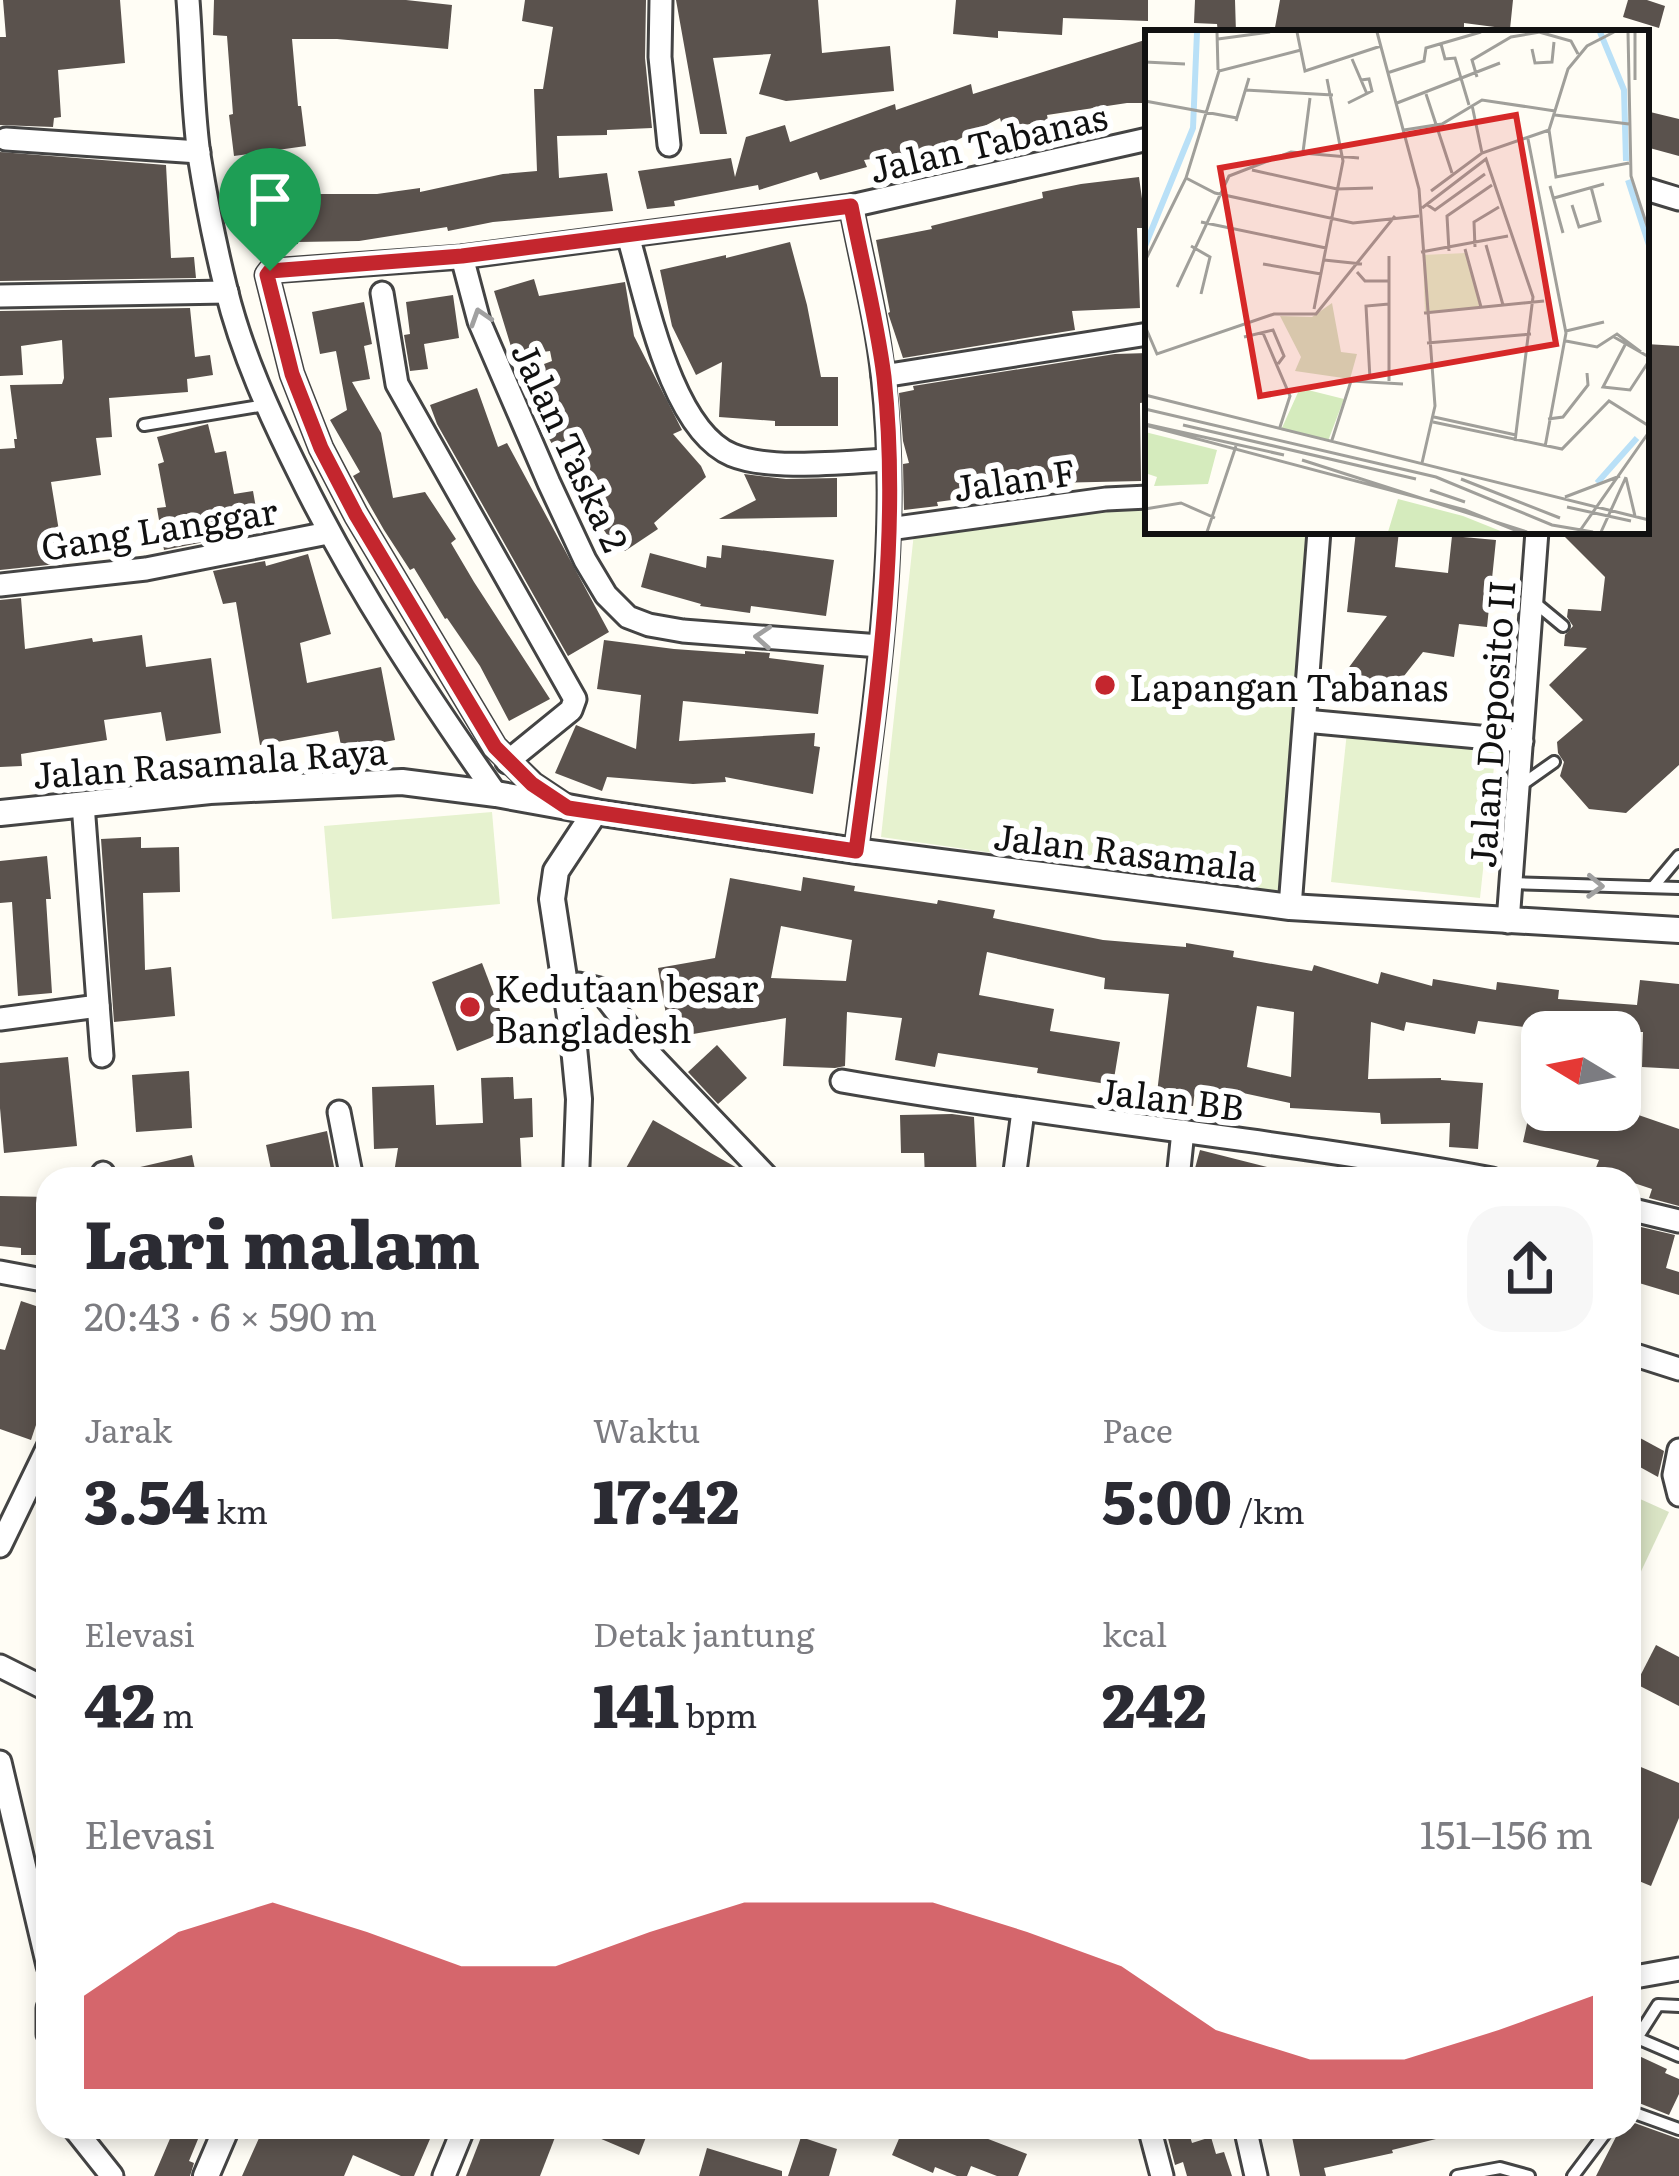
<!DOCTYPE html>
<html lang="id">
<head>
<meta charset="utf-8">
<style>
	:root { --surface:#fff; --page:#f7f7f7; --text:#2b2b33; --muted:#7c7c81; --accent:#c4262e }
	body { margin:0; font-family:Literata,serif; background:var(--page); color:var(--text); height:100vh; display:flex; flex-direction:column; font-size:45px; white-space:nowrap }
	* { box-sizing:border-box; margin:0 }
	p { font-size:39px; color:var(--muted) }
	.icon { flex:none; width:66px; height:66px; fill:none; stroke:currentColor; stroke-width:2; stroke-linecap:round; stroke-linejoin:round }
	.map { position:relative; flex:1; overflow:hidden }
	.drawer { position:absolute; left:36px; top:1167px; width:1605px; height:972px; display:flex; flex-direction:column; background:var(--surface); border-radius:36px; box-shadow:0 6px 18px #0003 }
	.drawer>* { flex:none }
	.needle { width:78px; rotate:280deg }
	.fabs { position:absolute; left:1521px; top:1011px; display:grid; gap:24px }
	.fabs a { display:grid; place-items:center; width:120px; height:120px; border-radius:24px; background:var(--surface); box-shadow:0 6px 18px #0003; font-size:60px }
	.pin { position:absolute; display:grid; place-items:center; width:102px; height:102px; color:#fff; margin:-123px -51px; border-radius:50% 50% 50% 0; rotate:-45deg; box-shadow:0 0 12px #0007 }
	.pin .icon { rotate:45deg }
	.round { display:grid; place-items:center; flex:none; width:126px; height:126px; border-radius:36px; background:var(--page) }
	.overview { display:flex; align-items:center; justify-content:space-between; height:204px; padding:0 48px }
	h1 { font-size:66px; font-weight:800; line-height:90px }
	.metrics { display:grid; grid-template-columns:repeat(3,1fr); gap:18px; height:204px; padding:12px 48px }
	.metrics div { display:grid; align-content:center }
	.metrics b { font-size:60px; font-weight:800 }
	.metrics small { font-size:33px; font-weight:400 }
	.metrics p { font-size:33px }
	.chart { height:336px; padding:24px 48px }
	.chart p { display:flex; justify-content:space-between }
	.chart svg { width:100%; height:216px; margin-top:12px; fill:var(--accent); opacity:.7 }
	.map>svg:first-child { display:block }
	.cemetery { fill:#d9e3c4 }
	.pitch { fill:#e6f2cf }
	.building { fill:#5a524d; fill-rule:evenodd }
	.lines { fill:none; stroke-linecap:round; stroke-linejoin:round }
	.service-casing { stroke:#444; stroke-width:16 }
	.minor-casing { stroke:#444; stroke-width:27 }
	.tertiary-casing { stroke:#444; stroke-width:30 }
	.service { stroke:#fff; stroke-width:10 }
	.minor { stroke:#fff; stroke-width:21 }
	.tertiary { stroke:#fff; stroke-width:24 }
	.oneway { stroke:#a0a0a0 }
	.route-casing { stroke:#fff; stroke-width:24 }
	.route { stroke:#c4262e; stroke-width:15 }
	.poi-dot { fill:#c4262e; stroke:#fff; stroke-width:4.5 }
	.labels { text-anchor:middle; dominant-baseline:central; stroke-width:12; stroke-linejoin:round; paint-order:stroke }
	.street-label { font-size:36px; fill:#111; stroke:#fff }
	.poi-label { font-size:36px; fill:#111; stroke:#fff; text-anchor:start }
	.inset-river { fill:none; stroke:#b9e0f7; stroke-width:6 }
	.inset-road { fill:none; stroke:#a09f9a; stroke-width:3 }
	.view { fill:#d62828; fill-opacity:0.15; stroke:#d62828; stroke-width:6 }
	.inset-edge { fill:none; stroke:#111; stroke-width:6 }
</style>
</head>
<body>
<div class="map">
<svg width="1679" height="2176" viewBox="0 0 1679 2176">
	<rect width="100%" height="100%" fill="#fffdf5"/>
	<polygon class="cemetery" points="1629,1494 1669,1512 1629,1597"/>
	<g class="pitch">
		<polygon points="1148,505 1148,531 1324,531 1297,896 881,837 914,533 1098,506"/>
		<polygon points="1347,732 1496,748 1480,898 1331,882"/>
		<polygon points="492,812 500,904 332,919 324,826"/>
	</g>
	<g class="building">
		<polygon points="3,0 120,0 125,63 58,70 61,117 54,118 53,127 0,125 0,37 6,37"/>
		<polygon points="214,0 406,0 452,5 448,49 337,39 292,39 298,106 301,106 306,146 234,156 229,115 233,114 227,36 213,35"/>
		<polygon points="525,0 646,0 645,58 652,128 607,130 607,135 557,136 559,178 607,173 613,211 493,222 448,231 447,227 359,241 298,242 298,244 250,246 249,203 314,200 314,194 377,194 420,188 420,192 503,174 537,171 534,89 543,89 553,27 522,21"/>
		<polygon points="676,0 818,0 822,53 890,46 894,91 786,101 759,94 771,54 713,58 727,134 700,134"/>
		<polygon points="956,0 1148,0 1148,21 1063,18 1062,35 998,31 998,38 953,34"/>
		<polygon points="1195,0 1235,0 1236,33 1218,33 1217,24 1194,23"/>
		<polygon points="1280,0 1513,0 1510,29 1464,23 1464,33 1274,33"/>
		<polygon points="1628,0 1647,0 1665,6 1659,28 1623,17"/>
		<polygon points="1148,39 1148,103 1127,103 1047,115 1048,120 1003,130 1000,118 938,150 864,160 867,167 820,180 817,172 759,190 758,185 674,201 675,206 647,209 638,171 731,158 735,177 746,137 785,125 790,142 895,104 896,110 971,84 973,94"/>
		<polygon points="1646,111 1679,119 1679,156 1646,147"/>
		<polygon points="0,152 166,165 171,258 194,257 196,278 0,281"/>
		<polygon points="1139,177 1146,228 1137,228 1140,308 1072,311 1075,330 903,358 888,313 890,312 876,240 932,229 931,226 1043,198 1042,192 1081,184"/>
		<polygon points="790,242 807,305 821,377 838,377 838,426 775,426 775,421 719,417 722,362 696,375 672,326 660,270 726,255 726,258"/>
		<polygon points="534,279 539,296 625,282 634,336 682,430 673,434 701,466 706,477 654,523 658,529 625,551 618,551 577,490 546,433 523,372 552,361 550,351 517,356 516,352 513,353 494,291"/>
		<polygon points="453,295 459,338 424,344 428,369 410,371 404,335 410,334 406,302"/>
		<polygon points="364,302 372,344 364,346 370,379 352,382 381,433 393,498 425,492 456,539 451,543 474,582 550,699 509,721 480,666 447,618 445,619 414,568 410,570 384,530 353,476 360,472 330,420 347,410 336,351 320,354 312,312"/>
		<polygon points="190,308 195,357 210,355 213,375 187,379 188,392 109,398 112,437 96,438 101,475 51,482 59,531 64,531 67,563 0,570 0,449 15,448 14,439 17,439 10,385 62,384 64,378 62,340 21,346 23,375 0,376 0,311"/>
		<polygon points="1646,344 1679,346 1679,765 1626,813 1589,809 1560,776 1564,762 1558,753 1557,742 1583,720 1549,685 1587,648 1564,646 1565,635 1573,626 1567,617 1568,609 1601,611 1605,577 1559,531 1646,531"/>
		<polygon points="1148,353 1148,402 1140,403 1141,481 1009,484 1010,492 937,502 938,506 904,510 903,464 909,463 903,441 899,393 914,390 913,386 1115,354"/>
		<polygon points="477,388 498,447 507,443 609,632 568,656 437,424 430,405"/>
		<polygon points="208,424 215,453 226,451 234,494 253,491 260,531 164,550 157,508 166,507 158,464 164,462 157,437"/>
		<polygon points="744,474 786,479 837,478 837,517 719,519 756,500"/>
		<polygon points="1356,531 1399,531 1395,567 1448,573 1452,536 1496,540 1487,627 1459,624 1454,657 1423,652 1381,705 1344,674 1387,616 1347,612"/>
		<polygon points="722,545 834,560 826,616 751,606 750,613 700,606 701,604 641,587 650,553 706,568 707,556 721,558"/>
		<polygon points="308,554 331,634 300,643 307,683 381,667 395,740 342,750 338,731 260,745 236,602 223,604 213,571 265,561 266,566"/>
		<polygon points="21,598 25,649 92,638 93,642 142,635 146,667 211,658 221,733 166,741 161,712 104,720 107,740 21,754 22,766 0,767 0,600"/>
		<polygon points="604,640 674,649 745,654 745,651 770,653 769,658 824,665 818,714 683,701 679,741 815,733 814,746 820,747 813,794 725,777 726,782 693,784 607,777 602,791 555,773 576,725 636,749 641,695 597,689"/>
		<polygon points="141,837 141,848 179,847 180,892 143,893 145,970 171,967 175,1016 114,1022 101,839"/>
		<polygon points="47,856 51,899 46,899 52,993 18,996 12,902 0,903 0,861"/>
		<path d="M803 877 855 886 854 891 937 904 938 900 995 910 993 918 1103 940 1186 947V943L1234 951 1233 957 1312 971 1314 965 1378 984 1381 972 1432 986 1433 979 1496 990 1497 982 1559 990 1558 999 1637 1005 1640 980 1679 984V1069L1642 1067 1643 1032H1561L1478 1021 1475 1034 1406 1022 1404 1031 1371 1022 1368 1079 1441 1078V1080L1483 1083 1478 1149 1449 1147 1450 1123 1381 1124 1380 1113 1290 1108V1103L1243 1093 1242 1097 1195 1089 1193 1106 1156 1101 1169 994 1104 989 1105 978 987 952 979 995 1054 1009 1050 1031 1120 1042 1113 1085 1037 1073 1038 1068 938 1053 935 1067 895 1060 902 1018 847 1012 845 1066 835 1068 783 1066 786 1018 670 1038 658 968 715 958 730 878 801 891ZM781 926 852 940 846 981 771 978ZM1257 1006 1294 1012 1291 1077 1247 1067Z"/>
		<polygon points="482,963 508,1031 457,1051 432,982"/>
		<polygon points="717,1045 747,1078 718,1104 688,1072"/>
		<polygon points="68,1057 77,1146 4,1153 0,1108 0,1063"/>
		<polygon points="189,1071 192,1128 136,1132 132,1075"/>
		<polygon points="513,1077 514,1099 532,1098 533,1137 520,1138 522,1179 393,1179 398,1148 374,1149 372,1087 434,1085 436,1125 483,1123 481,1078"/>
		<polygon points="1530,1110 1624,1110 1679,1129 1679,1206 1649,1198 1652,1189 1595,1170 1599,1160 1523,1142"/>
		<polygon points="952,1114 974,1117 977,1179 925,1179 924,1153 901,1153 900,1115"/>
		<polygon points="653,1120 739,1169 748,1179 620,1179"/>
		<polygon points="327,1131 335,1172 303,1179 273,1179 266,1145"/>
		<polygon points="1200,1150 1287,1172 1286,1179 1221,1179 1194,1172"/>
		<polygon points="192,1155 197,1179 124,1179 123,1171"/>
		<polygon points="0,1196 48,1197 48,1255 21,1255 21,1248 0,1246"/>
		<polygon points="1641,1227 1675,1235 1666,1268 1679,1272 1679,1295 1629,1280 1629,1229 1640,1232"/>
		<polygon points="21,1301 48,1310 48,1389 31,1440 0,1429 0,1349 5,1350"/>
		<polygon points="1629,1432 1664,1451 1658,1477 1629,1461"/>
		<polygon points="1656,1645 1679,1657 1679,1706 1636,1684"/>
		<polygon points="1629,1762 1679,1783 1679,1818 1651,1886 1629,1877"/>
		<polygon points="1639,2056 1667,2069 1665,2073 1679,2079 1679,2094 1669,2115 1634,2101 1629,2101 1629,2063"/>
		<polygon points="1629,2121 1679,2139 1679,2176 1596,2176 1621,2127 1629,2127"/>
		<polygon points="175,2127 203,2127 189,2161 194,2163 190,2176 154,2176"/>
		<polygon points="264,2127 421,2127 433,2132 414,2176 401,2176 353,2155 344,2176 242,2176"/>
		<polygon points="485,2127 559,2127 540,2176 466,2176"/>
		<polygon points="573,2127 650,2127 639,2155"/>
		<polygon points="904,2127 987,2127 983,2137 1027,2154 1018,2176 997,2176 971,2166 967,2176 957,2176 935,2167 933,2173 892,2155"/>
		<polygon points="1165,2127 1187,2127 1192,2143 1211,2137 1216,2154 1224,2152 1232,2176 1187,2176 1183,2162 1175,2165"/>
		<polygon points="1290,2127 1455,2127 1456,2134 1392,2150 1393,2153 1324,2168 1326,2176 1300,2176"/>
		<polygon points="801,2137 837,2149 829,2176 788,2176"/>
		<polygon points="707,2148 782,2171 782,2176 699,2176"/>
	</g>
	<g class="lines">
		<g class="service-casing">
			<g id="service">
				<polyline points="144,425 265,405"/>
				<polyline points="1534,602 1563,626"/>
				<polyline points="1520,786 1554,762"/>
				<polyline points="1511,883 1679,888"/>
				<polyline points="1653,887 1679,856"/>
				<polyline points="1637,2038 1658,2005 1679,2006"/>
				<polyline points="1629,2053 1637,2038 1679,2056"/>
				<polyline points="1629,2111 1679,2129"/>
				<polyline points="1457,2176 1500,2168 1529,2176"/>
				<polyline points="1573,2176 1610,2127"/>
			</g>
		</g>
		<g class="minor-casing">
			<g id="minor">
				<path d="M188 0C192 51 192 104 199 155 206 199 215 245 226 289 242 354 270 415 300 475 355 587 424 691 496 794"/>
				<polyline points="661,0 660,57 669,145"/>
				<polyline points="6,139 199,152"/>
				<polyline points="1646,189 1679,199"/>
				<path d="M851 206C862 263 877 320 883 377 901 534 876 696 856 851"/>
				<path d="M628 236C646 296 670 429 732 455 771 471 845 462 888 460"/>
				<polyline points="462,257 479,321 549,483 585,560 606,595 628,617 649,625 683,631 880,646"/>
				<polyline points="382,293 397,384 575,699 571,710 507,762"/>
				<polyline points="0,296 227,292"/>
				<polyline points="883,376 1148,334"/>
				<polyline points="889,529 1106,499 1148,497"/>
				<polyline points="0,585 146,569 328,533"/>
				<polyline points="1305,721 1522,741"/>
				<polyline points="83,804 102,1056"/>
				<polyline points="563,804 533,784 495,747 356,515 321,448 292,374 267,275 270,271 462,257 851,206 1148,139"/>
				<polyline points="1290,907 1319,531"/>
				<polyline points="1508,922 1537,531"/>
				<polyline points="565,988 578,984 599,989 647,1051 769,1179"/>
				<polyline points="0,1019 98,1006"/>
				<path d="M842 1081C1058 1119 1276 1139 1492 1179"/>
				<polyline points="339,1112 352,1179"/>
				<polyline points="103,1173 104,1179"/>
				<polyline points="1014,1179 1023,1111"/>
				<polyline points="1178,1179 1183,1131"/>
				<polyline points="1629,1209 1679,1221"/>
				<polyline points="0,1272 48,1281"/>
				<polyline points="1629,1353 1679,1369"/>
				<polyline points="1679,1450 1674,1475 1679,1495"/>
				<polyline points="0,1546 48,1447"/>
				<polyline points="0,1666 48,1690"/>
				<polyline points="0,1762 48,1966"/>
				<polyline points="1629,1978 1679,1969"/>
				<polyline points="48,2008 48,2034"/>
				<polyline points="73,2127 112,2176"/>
				<polyline points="1149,2127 1162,2176"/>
				<polyline points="1245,2127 1256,2176"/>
				<polyline points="444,2176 464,2127"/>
			</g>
		</g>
		<g class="tertiary-casing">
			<g id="tertiary">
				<polyline points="0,813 210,791 402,782 496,794 595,812 856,851 1290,907 1679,930"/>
				<polyline points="576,1179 579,1099 573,1037 552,899 556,871 595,812"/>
				<polyline points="206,2176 227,2127"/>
			</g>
		</g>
		<use href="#service" class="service"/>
		<use href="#minor" class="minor"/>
		<use href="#tertiary" class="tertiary"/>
	</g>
	<defs><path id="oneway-chevron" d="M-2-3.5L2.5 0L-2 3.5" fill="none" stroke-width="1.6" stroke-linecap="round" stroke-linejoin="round" transform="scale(3)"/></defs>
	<g class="oneway">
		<use href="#oneway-chevron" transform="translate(480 317) rotate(-108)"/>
		<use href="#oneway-chevron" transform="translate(763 637) rotate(-176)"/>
		<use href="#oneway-chevron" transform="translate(1595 886) rotate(2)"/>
	</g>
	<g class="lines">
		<g class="route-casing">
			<path id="route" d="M851 206C862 263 877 320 884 377 901 534 877 696 856 851L568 808 532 784 495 747 356 515 321 448 292 374 267 275 270 271 462 256Z"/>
		</g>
		<use href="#route" class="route"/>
	</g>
	<g class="poi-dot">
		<circle cx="1105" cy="685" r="12"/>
		<circle cx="470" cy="1007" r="12"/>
	</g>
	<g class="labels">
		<g class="street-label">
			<text transform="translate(988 141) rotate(-13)">Jalan Tabanas</text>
			<text transform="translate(572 446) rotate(65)">Jalan Taska 2</text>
			<text transform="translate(1014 478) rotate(-8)">Jalan F</text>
			<text transform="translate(159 527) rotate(-9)">Gang Langgar</text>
			<text transform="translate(1490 724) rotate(-86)">Jalan Deposito II</text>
			<text transform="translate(210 761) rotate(-4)">Jalan Rasamala Raya</text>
			<text transform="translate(1126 850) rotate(7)">Jalan Rasamala</text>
			<text transform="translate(1171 1097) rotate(7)">Jalan BB</text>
		</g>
		<g class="poi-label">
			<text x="1129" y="685">Lapangan Tabanas</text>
			<text x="494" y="986">Kedutaan besar<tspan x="494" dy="41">Bangladesh</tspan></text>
		</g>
	</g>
	<g transform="translate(1145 30)">
		<rect width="504" height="504" fill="#fffdf5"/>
		<path d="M155 358 199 369 183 411 136 400ZM0 402 72 420 63 454 9 456 12 447 0 443ZM253 469 318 486 358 502H243Z" fill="#d5ebbd"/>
		<path d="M187 273 196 322 212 324 205 349 150 341 156 327 135 286 167 287Z" fill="#d9e3c4"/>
		<path d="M321 223 335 278 280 283 278 225Z" fill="#e6f2cf"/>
		<path class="inset-river" d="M455 2 479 60 481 131M483 150 504 215M0 216 48 98 52 2M452 453 492 408"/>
		<path class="inset-road" d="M72 2 73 40M152 2 160 41 236 16M232 2 274 159 290 376 277 433M394 2 426 11 433 24M483 2 486 146 504 202M490 2V50M73 9 125 2M296 14 300 29 310 28 324 75M387 19 390 33 407 32 409 12M207 29 222 64M0 32 40 34M242 43 279 31 281 18 336 2M332 47 327 30 366 7 395 2M100 60 188 65M281 64 307 143M0 71 92 88M203 73 227 61 224 49 216 50M252 73 355 33M327 75 337 123M410 85 484 94M91 91 104 48M259 100 297 94 337 70 410 81M404 100 411 147 484 133M383 109 421 303 400 417M158 122 165 68M107 140 192 159 228 158M41 148 70 163 208 193 274 186M405 156 418 203M286 161 337 123 404 100 423 39 442 16 469 2M409 168 459 154M281 174 290 180 340 144M427 175 434 197 455 191 446 157M277 178 341 129 388 267 370 411M56 192 181 218M341 215 358 275M46 216 65 227 56 264M330 217 329 192 354 177M320 219 336 277M304 221 302 186 347 155M276 222 363 206M244 226V351M179 230 217 234M0 231 41 148 74 41 156 20M118 234 176 244M212 242 220 251H244M32 257 84 146 146 122 214 128M169 279 198 131 182 49M279 283 399 271M0 296 12 324 129 284H171L250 186M421 301 459 292M118 303 145 366 135 397M99 307 128 300 139 326 133 334M469 307 504 327M421 311 452 317 472 304 496 322M282 313 386 304M480 315 458 357 485 360 504 331M225 349 221 276 244 274M0 365 504 490M0 379 291 447 407 495 448 502M289 387 371 405M403 389 418 387 443 355 442 343M288 392 417 419 464 371 504 396M0 394 139 425M0 395 320 480 375 502M38 395 271 449M187 410 206 351 258 354M157 430 382 502M481 448 490 486M316 449 415 488M285 460 320 472M420 467 475 446M422 477 486 491M0 479 36 473 70 488M62 502 91 416M434 502 504 402M456 502 481 447"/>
		<path class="view" d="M371 85 411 314 115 366 75 138Z"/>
		<rect width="504" height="504" class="inset-edge"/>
	</g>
</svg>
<div class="fabs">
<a><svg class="needle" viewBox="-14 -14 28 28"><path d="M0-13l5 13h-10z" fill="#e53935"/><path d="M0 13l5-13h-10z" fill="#7c7c81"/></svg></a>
</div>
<div class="pin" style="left:270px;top:271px;background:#1e9e55"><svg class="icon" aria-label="arrive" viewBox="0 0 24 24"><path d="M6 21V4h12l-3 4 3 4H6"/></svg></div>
<section class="drawer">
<div class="overview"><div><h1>Lari malam</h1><p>20:43 · 6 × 590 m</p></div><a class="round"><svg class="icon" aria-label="share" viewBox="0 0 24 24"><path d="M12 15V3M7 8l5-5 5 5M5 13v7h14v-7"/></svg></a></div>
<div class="metrics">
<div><p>Jarak</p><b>3.54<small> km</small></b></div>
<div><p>Waktu</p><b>17:42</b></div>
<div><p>Pace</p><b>5:00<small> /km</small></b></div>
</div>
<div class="metrics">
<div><p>Elevasi</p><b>42<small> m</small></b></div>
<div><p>Detak jantung</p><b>141<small> bpm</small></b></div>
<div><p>kcal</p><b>242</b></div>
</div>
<div class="chart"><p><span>Elevasi</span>151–156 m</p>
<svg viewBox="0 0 160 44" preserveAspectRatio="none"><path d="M0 44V25L10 12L20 6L30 12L40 19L50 19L60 12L70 6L80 6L90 6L100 12L110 19L120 32L130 38L140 38L150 32L160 25V44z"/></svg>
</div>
</section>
</div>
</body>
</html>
